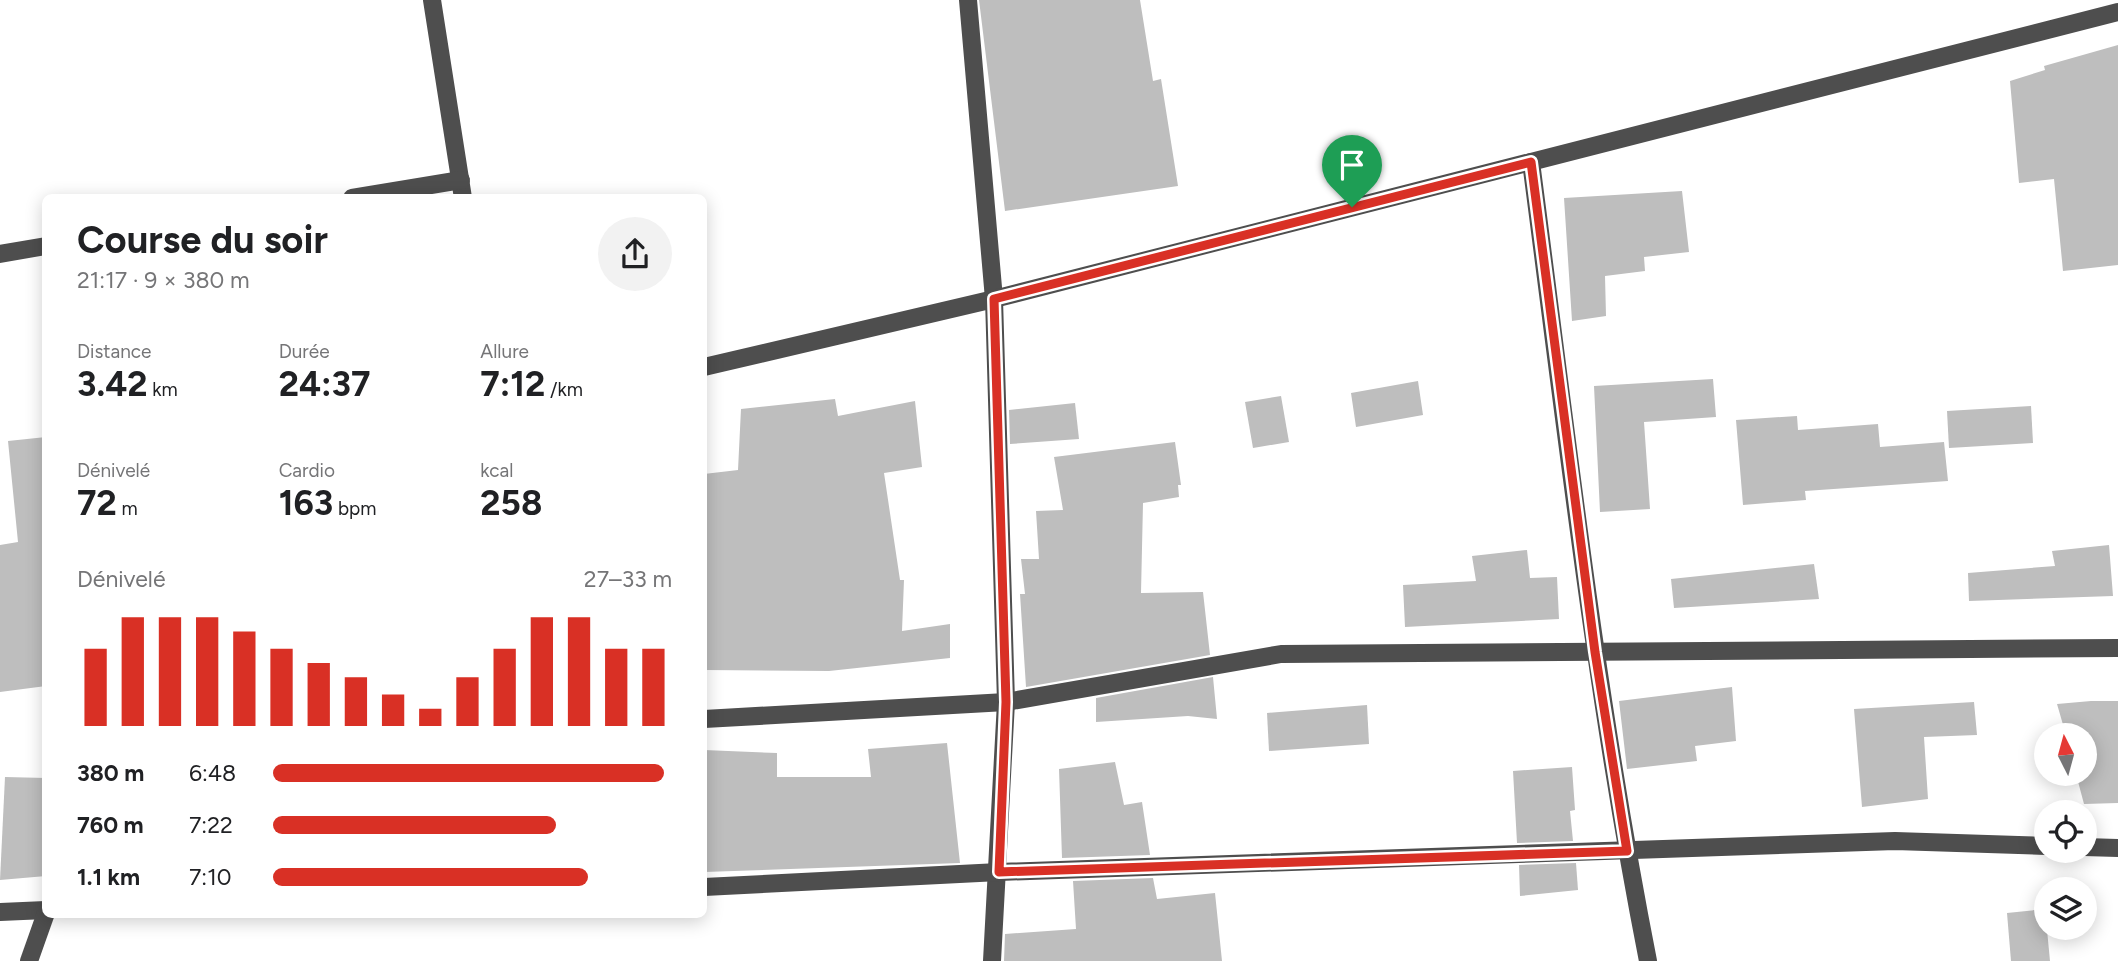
<!DOCTYPE html>
<html lang="fr">
<head>
<meta charset="utf-8">
<style>
	:root { --surface:#fff; --page:#f2f2f2; --text:#202124; --muted:#757577; --accent:#d93025 }
	body { margin:0; font-family:Figtree,sans-serif; background:var(--page); color:var(--text); height:100vh; display:flex; flex-direction:column; font-size:26px; white-space:nowrap }
	* { box-sizing:border-box; margin:0 }
	p { font-size:23px; color:var(--muted) }
	.icon { flex:none; width:38px; height:38px; fill:none; stroke:currentColor; stroke-width:2; stroke-linecap:round; stroke-linejoin:round }
	.map { position:relative; flex:1; overflow:hidden }
	.panel { position:absolute; left:42px; top:194px; width:665px; height:724px; display:flex; flex-direction:column; background:var(--surface); border-radius:10px; box-shadow:0 4px 18px #0003 }
	.panel>* { flex:none }
	.needle { width:46px; rotate:354deg }
	.buttons { position:absolute; left:2034px; top:723px; display:grid; gap:14px }
	.buttons a { display:grid; place-items:center; width:63px; height:63px; border-radius:50%; background:var(--surface); box-shadow:0 4px 18px #0003; font-size:35px }
	.pin { position:absolute; display:grid; place-items:center; width:60px; height:60px; color:#fff; margin:-72px -30px; border-radius:50% 50% 50% 0; rotate:-45deg; box-shadow:0 0 7px #0007 }
	.pin .icon { rotate:45deg }
	.round { display:grid; place-items:center; flex:none; width:74px; height:74px; border-radius:37px; background:var(--page) }
	.summary { display:flex; align-items:center; justify-content:space-between; height:119px; padding:0 35px }
	h1 { font-size:38px; font-weight:700; line-height:52px }
	.metrics { display:grid; grid-template-columns:repeat(3,1fr); gap:10px; height:119px; padding:7px 35px }
	.metrics div { display:grid; align-content:center }
	.metrics b { font-size:35px; font-weight:700 }
	.metrics small { font-size:19px; font-weight:400 }
	.metrics p { font-size:19px }
	.chart { height:196px; padding:14px 35px }
	.chart p { display:flex; justify-content:space-between }
	.chart svg { width:100%; height:126px; margin-top:7px; stroke:var(--accent); stroke-width:6 }
	ul { padding:0 35px; list-style:none; font-size:23px }
	li { display:grid; grid-template-columns:112px 84px 1fr; align-items:center; height:52px }
	li i { height:18px; border-radius:9px; background:var(--accent) }
	.map>svg:first-child { display:block }
	.building { fill:#bebebe }
	.lines { fill:none; stroke-linecap:round; stroke-linejoin:round }
	.minor { stroke:#4e4e4e; stroke-width:18 }
	.route-casing { stroke:#fff; stroke-width:14 }
	.route { stroke:#d93025; stroke-width:9 }
</style>
</head>
<body>
<div class="map">
<svg width="2118" height="961" viewBox="0 0 2118 961">
	<rect width="100%" height="100%" fill="#fff"/>
	<g class="building">
		<polygon points="979,0 1140,0 1153,81 1161,79 1178,186 1005,211"/>
		<polygon points="2118,45 2118,265 2063,271 2054,179 2019,183 2010,81 2045,70 2044,66"/>
		<polygon points="1682,191 1689,252 1644,257 1645,271 1605,276 1606,316 1572,321 1564,198"/>
		<polygon points="1713,379 1716,417 1644,422 1650,509 1600,512 1594,386"/>
		<polygon points="1418,381 1423,415 1356,427 1351,393"/>
		<polygon points="1281,396 1289,442 1253,448 1245,402"/>
		<polygon points="835,399 838,416 915,401 922,467 884,473 900,580 904,580 902,631 950,624 950,658 829,671 704,670 704,474 738,470 741,409"/>
		<polygon points="1075,403 1079,439 1010,444 1009,410"/>
		<polygon points="2031,406 2033,443 1949,448 1947,411"/>
		<polygon points="1797,416 1798,430 1878,424 1880,447 1944,442 1948,481 1805,491 1806,500 1743,505 1736,420"/>
		<polygon points="46,437 46,686 0,692 0,545 18,542 8,441"/>
		<polygon points="1175,442 1181,485 1178,485 1179,497 1143,503 1141,593 1203,592 1210,655 1026,687 1020,594 1025,594 1021,559 1039,559 1036,511 1063,510 1054,457"/>
		<polygon points="2109,545 2113,596 1969,601 1968,573 2055,566 2052,551"/>
		<polygon points="1527,550 1530,578 1557,577 1559,619 1405,627 1403,585 1476,581 1472,556"/>
		<polygon points="1814,564 1819,599 1674,608 1671,579"/>
		<polygon points="1213,677 1217,719 1188,716 1096,722 1096,698"/>
		<polygon points="1732,687 1736,741 1695,746 1697,761 1627,769 1619,701"/>
		<polygon points="2091,701 2118,701 2118,803 2084,804 2076,774 2084,774 2084,735 2066,735 2057,704"/>
		<polygon points="1974,702 1977,735 1924,737 1928,799 1862,807 1854,709"/>
		<polygon points="1367,705 1369,744 1269,751 1267,713"/>
		<polygon points="947,743 960,863 704,872 704,750 777,753 777,777 871,777 868,749"/>
		<polygon points="1115,762 1124,805 1142,802 1150,855 1062,858 1059,769"/>
		<polygon points="1572,767 1575,810 1570,811 1573,841 1517,843 1513,771"/>
		<polygon points="5,777 46,778 46,876 0,880"/>
		<polygon points="1576,863 1578,890 1520,896 1519,865"/>
		<polygon points="1153,878 1157,899 1215,893 1222,961 1004,961 1005,934 1076,929 1073,881"/>
		<polygon points="2045,909 2050,961 2011,961 2007,913"/>
	</g>
	<g class="lines">
		<g class="minor">
			<polyline points="432,0 463,198"/>
			<polyline points="968,0 994,299 1006,702 992,961"/>
			<path d="M1531 162C1566 429 1596 697 1648 961"/>
			<polyline points="352,198 461,180"/>
			<polyline points="0,254 46,246"/>
			<polyline points="704,367 994,299 2118,12"/>
			<polyline points="704,719 1006,702 1281,654 2118,648"/>
			<polyline points="2084,847 2118,848"/>
			<polyline points="704,887 999,872 1895,841 2046,846"/>
			<polyline points="0,912 46,910"/>
			<polyline points="29,961 46,913"/>
		</g>
	</g>
	<g class="lines">
		<g class="route-casing">
			<polygon id="route" points="1531,162 1595,652 1627,851 999,872 1006,702 994,299"/>
		</g>
		<use href="#route" class="route"/>
	</g>
</svg>
<div class="buttons">
<a><svg class="needle" viewBox="-14 -14 28 28"><path d="M0-13l5 13h-10z" fill="#e53935"/><path d="M0 13l5-13h-10z" fill="#757577"/></svg></a>
<a><svg class="icon" aria-label="locate" viewBox="0 0 24 24"><circle cx="12" cy="12" r="6"/><path d="M12 2v4M12 18v4M2 12h4M18 12h4"/></svg></a>
<a><svg class="icon" aria-label="layers" viewBox="0 0 24 24"><path d="M12 4l9 5-9 5-9-5zM3 14l9 5 9-5"/></svg></a>
</div>
<div class="pin" style="left:1352px;top:207px;background:#1e9e55"><svg class="icon" aria-label="arrive" viewBox="0 0 24 24"><path d="M6 21V4h12l-3 4 3 4H6"/></svg></div>
<section class="panel">
<div class="summary"><div><h1>Course du soir</h1><p>21:17 · 9 × 380 m</p></div><a class="round"><svg class="icon" aria-label="share" viewBox="0 0 24 24"><path d="M12 15V3M7 8l5-5 5 5M5 13v7h14v-7"/></svg></a></div>
<div class="metrics">
<div><p>Distance</p><b>3.42<small> km</small></b></div>
<div><p>Durée</p><b>24:37</b></div>
<div><p>Allure</p><b>7:12<small> /km</small></b></div>
</div>
<div class="metrics">
<div><p>Dénivelé</p><b>72<small> m</small></b></div>
<div><p>Cardio</p><b>163<small> bpm</small></b></div>
<div><p>kcal</p><b>258</b></div>
</div>
<div class="chart"><p><span>Dénivelé</span>27–33 m</p>
<svg viewBox="0 0 160 44" preserveAspectRatio="none"><path d="M5 44V17M15 44V6M25 44V6M35 44V6M45 44V11M55 44V17M65 44V22M75 44V27M85 44V33M95 44V38M105 44V27M115 44V17M125 44V6M135 44V6M145 44V17M155 44V17"/></svg>
</div>
<ul>
<li><b>380 m</b>6:48<i style="width:98%"></i></li>
<li><b>760 m</b>7:22<i style="width:71%"></i></li>
<li><b>1.1 km</b>7:10<i style="width:79%"></i></li>
</ul>
</section>
</div>
</body>
</html>
